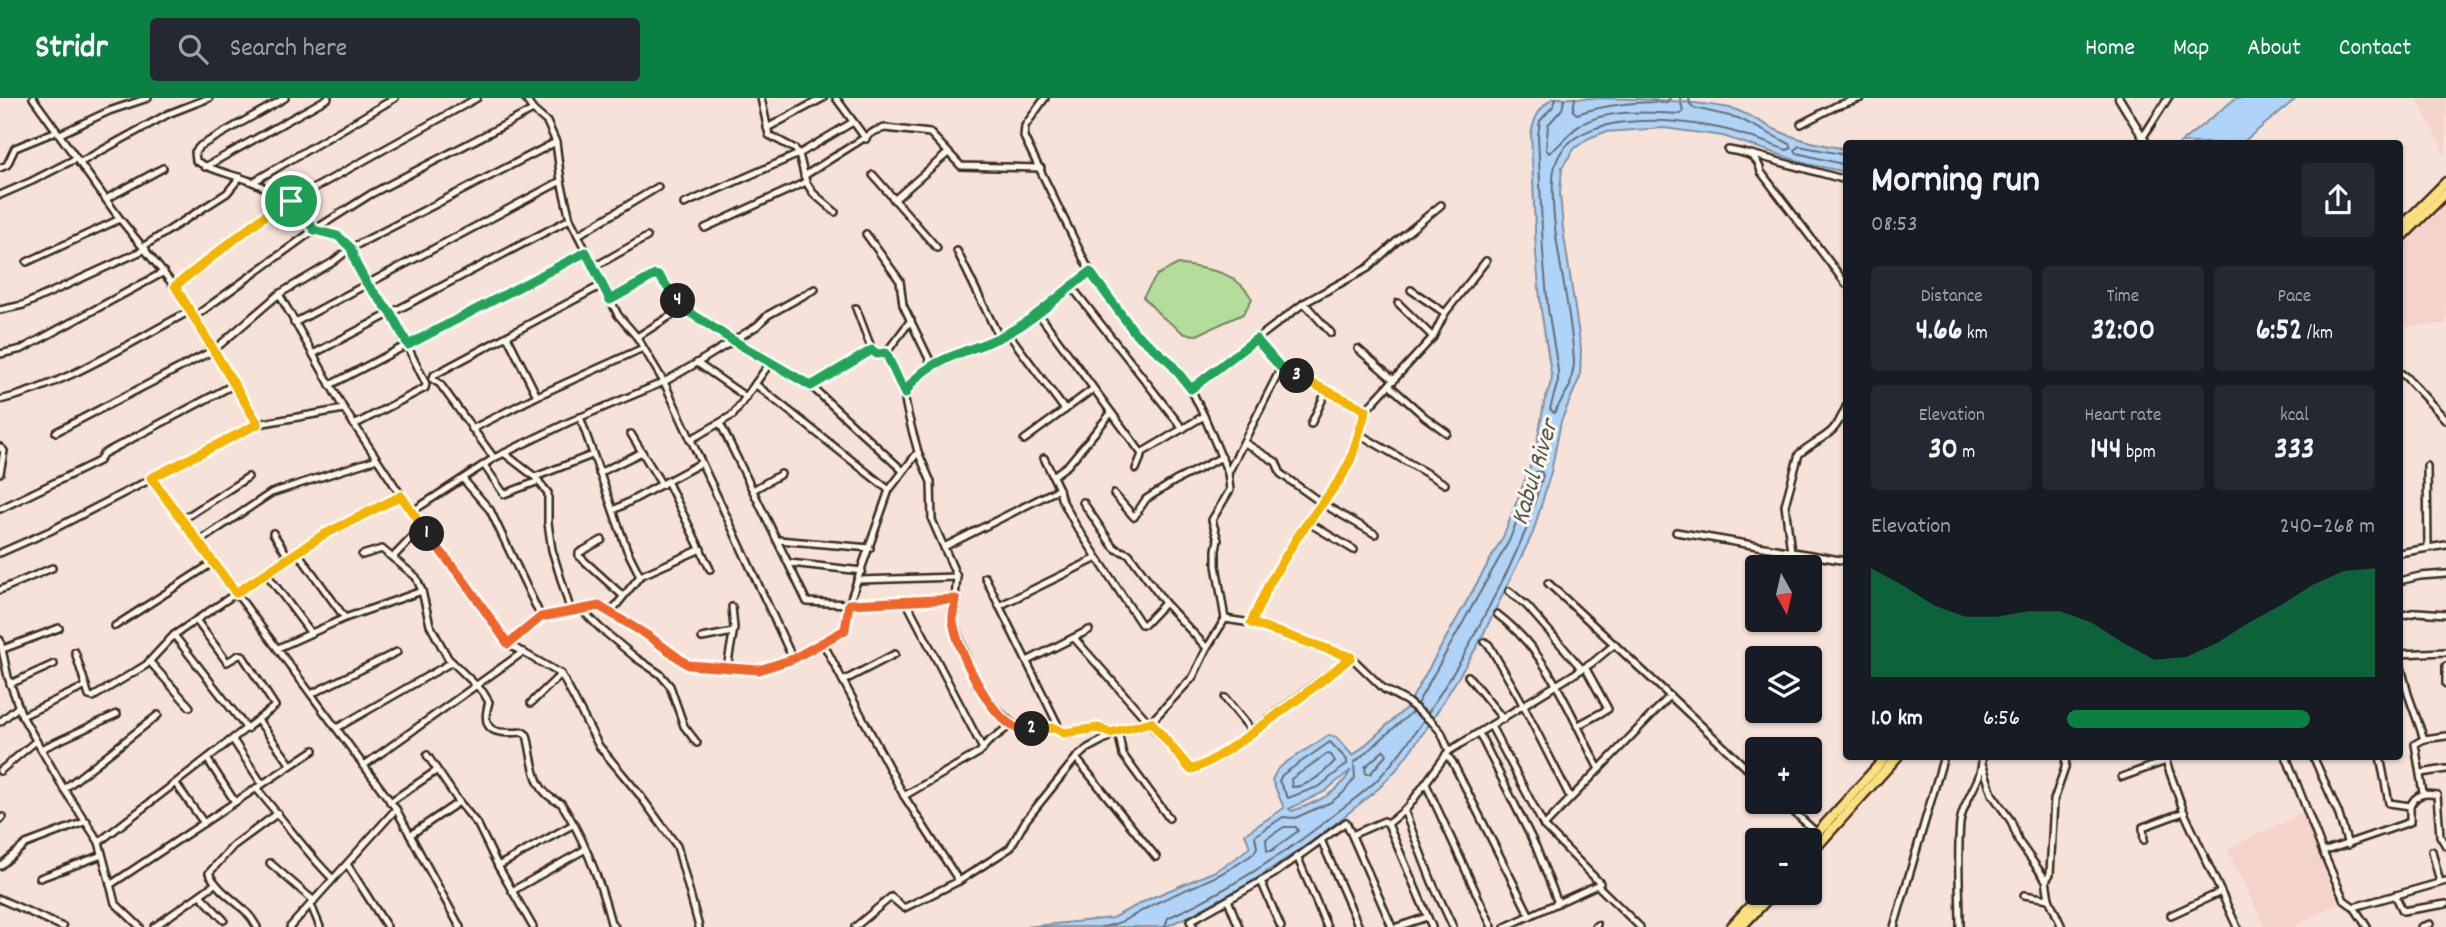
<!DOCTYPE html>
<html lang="en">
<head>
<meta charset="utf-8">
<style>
	:root { --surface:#171b24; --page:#242831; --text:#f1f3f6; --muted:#9ea1a6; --accent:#0b8043 }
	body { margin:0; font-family:Dekko,sans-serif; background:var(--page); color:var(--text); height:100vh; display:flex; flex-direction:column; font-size:26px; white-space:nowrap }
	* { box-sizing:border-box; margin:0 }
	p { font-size:23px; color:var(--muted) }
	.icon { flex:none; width:38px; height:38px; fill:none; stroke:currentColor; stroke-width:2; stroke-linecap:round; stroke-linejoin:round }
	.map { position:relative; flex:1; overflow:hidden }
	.panel { position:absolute; left:1843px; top:42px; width:560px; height:620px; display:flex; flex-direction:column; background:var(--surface); border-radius:7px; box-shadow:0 2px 5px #0004 }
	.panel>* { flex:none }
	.needle { width:46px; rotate:172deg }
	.controls { position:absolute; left:1745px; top:457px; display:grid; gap:14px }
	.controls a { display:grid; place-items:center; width:77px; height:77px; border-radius:7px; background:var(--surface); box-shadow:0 2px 5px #0004; font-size:35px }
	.pin { position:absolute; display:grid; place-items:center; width:60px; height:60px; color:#fff; margin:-30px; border:4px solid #fff; border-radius:50%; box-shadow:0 2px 7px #0007 }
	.km { position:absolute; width:35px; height:35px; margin:-18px; border-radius:50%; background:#222; color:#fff; font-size:19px; line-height:35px; text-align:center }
	.round { display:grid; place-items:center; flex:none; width:74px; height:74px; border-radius:7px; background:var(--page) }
	.headline { display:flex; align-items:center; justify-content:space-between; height:119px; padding:0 28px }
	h1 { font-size:38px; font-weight:700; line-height:52px }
	.metrics { display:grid; grid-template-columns:repeat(3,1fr); gap:10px; height:119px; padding:7px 28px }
	.metrics div { display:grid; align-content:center; border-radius:7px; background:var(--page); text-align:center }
	.metrics b { font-size:30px; font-weight:700 }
	.metrics small { font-size:19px; font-weight:400 }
	.metrics p { font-size:19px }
	.chart { height:196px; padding:14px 28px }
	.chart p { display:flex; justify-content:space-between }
	.chart svg { width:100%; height:126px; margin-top:7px; fill:var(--accent); opacity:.7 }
	ul { padding:0 28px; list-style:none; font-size:23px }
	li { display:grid; grid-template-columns:112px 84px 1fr; align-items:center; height:52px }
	li i { height:18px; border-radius:9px; background:var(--accent) }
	header { display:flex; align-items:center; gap:42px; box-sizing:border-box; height:98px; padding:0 35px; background:var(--accent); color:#fff }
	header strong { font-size:33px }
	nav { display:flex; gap:38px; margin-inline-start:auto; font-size:24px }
	.search { width:490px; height:63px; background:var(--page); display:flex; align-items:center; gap:18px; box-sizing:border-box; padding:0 24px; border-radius:7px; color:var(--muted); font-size:26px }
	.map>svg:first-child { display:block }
	.built { fill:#f4d3cc }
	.green { fill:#b2dd9b; stroke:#76845c; stroke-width:2 }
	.water { fill:#afd4f8; stroke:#8190a1; stroke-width:2; fill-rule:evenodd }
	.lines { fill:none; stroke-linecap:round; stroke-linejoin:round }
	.shore { stroke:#696e75; stroke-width:2 }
	.minor-casing { stroke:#3b2a1e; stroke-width:10 }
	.tertiary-casing { stroke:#3b2a1e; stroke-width:11 }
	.trunk-casing { stroke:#3b2a1e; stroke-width:13 }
	.minor { stroke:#fbf7ec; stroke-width:5 }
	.tertiary { stroke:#fbf7ec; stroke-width:6 }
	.trunk { stroke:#fce080; stroke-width:8 }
	.split-1-casing { stroke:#fff; stroke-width:14 }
	.split-2-casing { stroke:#fff; stroke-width:14 }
	.split-3-casing { stroke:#fff; stroke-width:14 }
	.split-4-casing { stroke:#fff; stroke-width:14 }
	.split-5-casing { stroke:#fff; stroke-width:14 }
	.split-1 { stroke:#f5b400; stroke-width:9 }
	.split-2 { stroke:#f0652b; stroke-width:9 }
	.split-3 { stroke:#f5b400; stroke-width:9 }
	.split-4 { stroke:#22a559; stroke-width:9 }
	.split-5 { stroke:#22a559; stroke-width:9 }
	.labels { text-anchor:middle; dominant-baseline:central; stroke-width:6; stroke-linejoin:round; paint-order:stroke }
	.water-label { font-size:26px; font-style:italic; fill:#585454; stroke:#fbf7ec }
</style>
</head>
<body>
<header>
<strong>Stridr</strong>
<div class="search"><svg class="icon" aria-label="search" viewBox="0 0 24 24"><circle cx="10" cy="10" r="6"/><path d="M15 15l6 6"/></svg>Search here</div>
<nav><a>Home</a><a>Map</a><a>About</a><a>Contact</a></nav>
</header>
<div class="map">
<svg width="2446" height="829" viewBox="0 0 2446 829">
	<rect width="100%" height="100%" fill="#f7e2d9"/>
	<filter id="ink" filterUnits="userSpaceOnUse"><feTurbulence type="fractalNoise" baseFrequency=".0143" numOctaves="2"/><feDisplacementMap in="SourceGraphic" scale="14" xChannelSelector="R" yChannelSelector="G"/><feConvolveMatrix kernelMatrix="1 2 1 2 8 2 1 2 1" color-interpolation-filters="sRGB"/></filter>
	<g filter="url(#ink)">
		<g class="built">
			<polygon points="2417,0 2446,0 2446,58"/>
			<polygon points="2446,107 2446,223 2445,226 2399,229 2399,151"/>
			<polygon points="2302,715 2338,805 2294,829 2265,829 2227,751"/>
		</g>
		<path class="green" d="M1178 166C1208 172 1235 171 1252 201L1243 216 1197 237 1185 236 1161 218 1143 199 1157 177Z"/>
		<g class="water">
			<path d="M1553 0C1611 0 1673 0 1730 10 1746 14 1759 24 1774 31 1797 42 1821 47 1846 51V74L1808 66 1723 38 1664 30 1605 34 1589 40 1575 50 1562 69 1560 95 1563 131 1581 251 1580 279 1561 323 1551 374 1533 435 1478 547 1429 627 1396 672 1379 690 1336 725 1311 744 1245 788 1189 818 1165 829H1026L1112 820 1151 800 1213 774 1232 763 1250 749 1245 736 1284 710 1272 682 1277 672 1285 665 1329 637 1336 639 1353 658 1407 609 1503 439 1535 356 1544 305 1552 281 1541 212 1536 155 1531 36C1534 20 1539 10 1553 0ZM1351 672C1340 695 1315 705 1292 713L1289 711 1324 694Z"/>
			<polygon points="2236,0 2297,0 2242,45 2180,45"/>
		</g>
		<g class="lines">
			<g class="shore">
				<path d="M1556 0 1554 7 1540 23 1538 37 1543 154 1548 211 1558 272V283L1550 311 1554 315 1570 288 1574 266C1572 204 1550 143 1553 81 1556 7 1679 20 1727 32 1747 37 1767 45 1787 52L1792 50 1790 46 1738 20 1694 10 1690 6 1689 0"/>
				<path d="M1565 0 1562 11 1548 27 1546 51 1549 55C1560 49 1569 33 1582 26 1612 10 1649 15 1681 16L1683 13 1680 0"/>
				<path d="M1575 0 1573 13 1577 16C1607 6 1635 4 1667 4L1670 0"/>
				<polyline points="1846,57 1799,48 1795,52 1797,55 1846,67"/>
				<polyline points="1417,606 1509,443 1536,374 1541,373 1543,377 1526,432 1509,470 1463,559 1428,615"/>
				<polygon points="1330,644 1347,662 1347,666 1320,688 1288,700 1279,683 1282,677"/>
				<polygon points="1384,652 1387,656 1370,676 1366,676 1365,669"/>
				<path d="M1327 656 1331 657 1335 663C1324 675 1308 689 1292 689L1291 681Z"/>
				<polygon points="1284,729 1296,729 1298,733 1271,753 1267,753 1266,741"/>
				<path d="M1101 829C1122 827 1138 814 1156 805 1190 789 1224 778 1254 755L1257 749 1255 738 1283 719 1295 720 1331 704 1343 695 1355 680 1354 665 1412 614"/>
				<path d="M1165 829 1168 820C1230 791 1287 755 1340 712 1353 702 1366 693 1377 682 1395 664 1409 643 1423 623"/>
			</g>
			<g class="minor-casing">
				<g id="minor">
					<polyline points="33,0 120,121 175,189 258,326"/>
					<path d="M285 0 200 48 195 54 196 63C212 73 232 76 250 83 266 89 280 100 297 104L314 132 338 138 351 150 356 166 367 186 391 215 426 286 425 290 354 327"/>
					<polyline points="525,0 533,12 547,24 556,44 561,83 570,121 618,217 637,239 664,284 793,561"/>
					<polyline points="761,0 769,37 795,51 799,56 806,84 813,95 835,114"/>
					<polyline points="836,0 866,41"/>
					<polyline points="1045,0 1025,28 1024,39 1090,174 1135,235 1169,263 1191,291 1204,318 1228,375 1230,392 1212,422 1218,442 1216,452 1216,467 1225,521"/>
					<polyline points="1801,26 1836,8 1861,0"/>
					<polyline points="767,30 823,0"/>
					<polyline points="60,36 109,13 148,0"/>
					<polyline points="2143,39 2168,0"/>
					<path d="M1728 52C1745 55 1757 55 1761 74L1846 186"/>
					<polyline points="1751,56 1846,82"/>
					<polyline points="79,65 168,16 209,0"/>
					<polyline points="205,69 328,0"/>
					<polyline points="0,70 7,67 15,50 57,33"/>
					<polyline points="873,77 937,150"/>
					<polyline points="804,78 875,33 885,30 930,35 961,68 1041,70"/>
					<polyline points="253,84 395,0"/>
					<polyline points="0,97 32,83 75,61"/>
					<polyline points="106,101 163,70"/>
					<polyline points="894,102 948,55"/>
					<polyline points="291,103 477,0"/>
					<polyline points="684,106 799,56 853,24"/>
					<polyline points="705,130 806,84"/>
					<polyline points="866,136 900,183 903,207 932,267"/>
					<polyline points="578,137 658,89"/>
					<polyline points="144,148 227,95 240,79"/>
					<polyline points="957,153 999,239"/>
					<polyline points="27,164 120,121"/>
					<polyline points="594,169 647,139"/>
					<polyline points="1071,188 1183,331"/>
					<polyline points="175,189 286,101"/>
					<polyline points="1411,192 1445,215"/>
					<polyline points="279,196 344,311 422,429 465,484 508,546 561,576 599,648 639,696 677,748 699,829"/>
					<polyline points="610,202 655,177 659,178 683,210"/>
					<polyline points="1304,205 1331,235"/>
					<polyline points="1398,205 1433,239"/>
					<polyline points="856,210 872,252 877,256 886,255 911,222"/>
					<polyline points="0,212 23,207 146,151"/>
					<polyline points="1038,215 1142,356"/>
					<polyline points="194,219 314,132 371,96 533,12"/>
					<polyline points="294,225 561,83"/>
					<polyline points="1008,235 1065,312"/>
					<polyline points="507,238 537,298"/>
					<polyline points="637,239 683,210 731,242 811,288 902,372"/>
					<polyline points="1256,241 1281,270 1366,312"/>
					<polyline points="1358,251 1394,282"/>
					<polyline points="886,255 905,296"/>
					<polyline points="0,256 22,251 164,174"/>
					<polyline points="313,256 570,121"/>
					<polyline points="697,265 746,299"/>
					<polyline points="2399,274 2406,279 2446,322"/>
					<polyline points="432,281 440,286 494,360"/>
					<polyline points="433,281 434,277 602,187"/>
					<polyline points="755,286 889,392"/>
					<polyline points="330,287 586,154"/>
					<polyline points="1389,287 1425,319 1447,335"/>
					<polyline points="811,288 872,252"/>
					<polyline points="1191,291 1304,205 1368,170 1397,143 1441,107"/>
					<path d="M0 302C68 286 129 245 190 213"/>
					<polyline points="580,319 627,452 640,478"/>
					<polyline points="720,325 807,504 849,506 956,501"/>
					<polyline points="1311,326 1326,294"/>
					<polyline points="472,331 537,298 643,250"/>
					<polyline points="56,334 214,252 279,196 333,164 351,150 556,44"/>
					<polyline points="631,336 662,387"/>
					<polyline points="1359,336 1445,386"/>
					<polyline points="690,342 733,317 770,265"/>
					<polyline points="1024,342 1093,291"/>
					<polyline points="1245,345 1276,364 1281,376 1323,406 1375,436"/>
					<polyline points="0,349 4,353 0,375"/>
					<polyline points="918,354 931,384 932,422 957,479 953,520 956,531 976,586 994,609 1017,630 1055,630 1064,635 1098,630 1110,635"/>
					<polyline points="505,356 535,379 548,395 548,425 552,452 571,514"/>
					<polyline points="1044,360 1059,391 1061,400 1075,426 1141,526 1145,526 1165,505"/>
					<polyline points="484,367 504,396 539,383"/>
					<polyline points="2427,368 2428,449"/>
					<polyline points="1136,371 1143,354 1204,318"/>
					<polyline points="599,375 642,354"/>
					<polyline points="1228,375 1281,270"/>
					<polyline points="1053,378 1068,367 1111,315"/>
					<polyline points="535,379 592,357"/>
					<polyline points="151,380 396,711 460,829"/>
					<polyline points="463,381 490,412 541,519"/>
					<polyline points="668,385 710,471"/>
					<polyline points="753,392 781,376"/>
					<polyline points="1114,396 1134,419 1146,401 1175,383 1222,359"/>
					<polyline points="1083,404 1112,447 1116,451 1129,456 1165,505 1207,550"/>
					<polyline points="0,411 99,363 103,356 235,286"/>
					<polyline points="614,412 701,365"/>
					<polyline points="413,413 494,360 569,324 664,284 697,265 757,228 768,217 815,191"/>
					<polyline points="182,422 248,379"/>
					<polyline points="1309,425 1354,452"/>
					<path d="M422 429 395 457 394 461 416 479 422 493 430 527 448 560 483 594 489 604C479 636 498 636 523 634L527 637C534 663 531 694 561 705 585 741 600 783 611 825L615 829"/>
					<polyline points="1676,434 1846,463"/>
					<polyline points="273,435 289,460"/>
					<polyline points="602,442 579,455 579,458 622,497"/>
					<polyline points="778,442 870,450"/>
					<polyline points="198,444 271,395 377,361"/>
					<polyline points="944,449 1059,391"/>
					<path d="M1791 453 1785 407 1799 356C1823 336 1832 342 1846 309"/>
					<polyline points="0,455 50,433 258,326 344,311"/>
					<polyline points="298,455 345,520"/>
					<polyline points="2399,455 2446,447"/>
					<polyline points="362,457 382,451 394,461"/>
					<polyline points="790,465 862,473"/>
					<polyline points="266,475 310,534"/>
					<polyline points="985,479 1057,625 1059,633"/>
					<polyline points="859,482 957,479"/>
					<polyline points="2399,483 2420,478 2446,476"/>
					<polyline points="1548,485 1670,598 1544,728 1600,785 1597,787"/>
					<polyline points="0,492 52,470"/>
					<polyline points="1509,493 1527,508 1582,571"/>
					<polyline points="906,503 983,651"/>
					<polyline points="999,508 1097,460"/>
					<polyline points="582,512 600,530 636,560 660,576 670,588 684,628 697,645"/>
					<polyline points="610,515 640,478 701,451"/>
					<path d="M1497 516C1549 555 1570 616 1599 671"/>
					<polyline points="2399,518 2417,514 2446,516"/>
					<polyline points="1251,525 1269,486 1298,438 1341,380 1351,361 1366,312 1433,239 1445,215 1486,163"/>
					<polyline points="115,528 214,464"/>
					<polyline points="174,537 247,631"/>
					<polyline points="702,540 733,534"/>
					<polyline points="1074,540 1190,671 1193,671 1221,657 1351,559"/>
					<polyline points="0,542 8,579 22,618 64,691 99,744 115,805 140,829"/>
					<polyline points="1485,544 1489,547 1519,599 1570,699"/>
					<polyline points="823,545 904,698 959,783"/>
					<path d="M508 546 541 519 599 508 650 539 688 567 759 571 793 561 845 532 849 506 889 392 918 354C915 341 904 308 905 297 907 269 985 248 1008 235 1037 218 1063 194 1090 174"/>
					<polyline points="278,550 345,520 422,493"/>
					<polyline points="3,551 59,530"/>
					<polyline points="75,554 89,598 93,599 146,567 174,537 323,437 401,398"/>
					<polyline points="2399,556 2446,554"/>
					<polyline points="2399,561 2408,596 2424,641"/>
					<polyline points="1027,563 1089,532"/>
					<polyline points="150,564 190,609"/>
					<polyline points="2446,568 2446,586"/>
					<polyline points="727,570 734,530 732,509"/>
					<polyline points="1468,578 1503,621"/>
					<polyline points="843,583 895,556"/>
					<polyline points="10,586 54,566"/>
					<polyline points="311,596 397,554"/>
					<polyline points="1670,598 1757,680"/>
					<polyline points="1225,600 1252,633"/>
					<polyline points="531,605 561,576"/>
					<polyline points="22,618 86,588"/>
					<polyline points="258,622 291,667"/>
					<polyline points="0,624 18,609"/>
					<polyline points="1491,628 1544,728"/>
					<polyline points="1577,628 1608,611 1585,569"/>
					<polyline points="337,630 452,564"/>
					<polyline points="1118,633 1123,657 1169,720"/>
					<polyline points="1479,635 1536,749 1558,805"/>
					<polyline points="233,642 262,686"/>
					<polyline points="41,651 117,616"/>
					<polyline points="1446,656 1453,665 1530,818"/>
					<polyline points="427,657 459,704 478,727 498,768 533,829"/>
					<polyline points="2164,658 2184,714 2237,829"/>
					<polyline points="2286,658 2323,754 2344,802 2354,809 2367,829"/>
					<polyline points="2313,658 2338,714 2348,747"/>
					<polyline points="1076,660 1156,759"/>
					<polyline points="208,662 235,704"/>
					<polyline points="363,668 523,554"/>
					<polyline points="1983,668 1992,696 2011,723 2019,744 2046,782 2049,801"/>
					<polyline points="0,673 36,643"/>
					<polyline points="2421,675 2446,671"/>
					<polyline points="2122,679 2166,663"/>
					<polyline points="176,686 204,725"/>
					<polyline points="1426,686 1492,829"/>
					<path d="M256 690C282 720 304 752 332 780"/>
					<polyline points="64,691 158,617"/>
					<polyline points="2423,695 2415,646 2424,641 2446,638"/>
					<polyline points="904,698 980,654 987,645 1012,626"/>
					<polyline points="390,704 436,673"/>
					<polyline points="1783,704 1817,735"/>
					<path d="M2410 708C2417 695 2424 695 2437 697L2440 738 2446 748"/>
					<polyline points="1404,712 1432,784 1453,829"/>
					<polyline points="0,721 3,719"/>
					<polyline points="410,737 459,704"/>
					<polyline points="1352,737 1384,723 1388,726"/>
					<polyline points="1321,742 1359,829"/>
					<polyline points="2144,742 2143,729 2184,714"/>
					<polyline points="99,744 275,608 242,557 239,557 227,564 196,522"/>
					<polyline points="2432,753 2440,784"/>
					<polyline points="2323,754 2410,724 2410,708 2389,705 2380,658"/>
					<polyline points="1297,758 1327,829"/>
					<polyline points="270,765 314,803"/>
					<polyline points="347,766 387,829"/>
					<polyline points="0,768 26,746 87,723"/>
					<polyline points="498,768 574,726"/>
					<polyline points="40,780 102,757"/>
					<polyline points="2046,782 2050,776 2054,702 2065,670 2066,658"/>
					<polyline points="1261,783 1281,829"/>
					<polyline points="110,787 314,652"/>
					<polyline points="512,793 584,752"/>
					<polyline points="200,797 224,822"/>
					<polyline points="2024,797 2049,801 2062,829"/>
					<polyline points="2395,797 2403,813 2446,806"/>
					<polyline points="0,801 63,829"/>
					<polyline points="1228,802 1239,829"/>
					<polyline points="311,807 320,829"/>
					<polyline points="2354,809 2446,783"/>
					<polyline points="2171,817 2221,794"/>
					<polyline points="154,829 215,786"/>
					<path d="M257 829C244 804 221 799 209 775L233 748 278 715"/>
					<polyline points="290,829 396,711"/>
					<polyline points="855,829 891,799 904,810 959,783 1010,750 1026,722 1076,660 1088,650 1107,640 1110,635 1151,624 1193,579 1207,550 1225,521 1251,525 1351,559 1384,591 1406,603 1432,624 1441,634 1449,653"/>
					<polyline points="1194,829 1190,823 1274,776 1346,724 1392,829"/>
					<polyline points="1397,829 1427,819"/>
					<polyline points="1432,829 1388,726 1408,709 1449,653 1592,565 1615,546"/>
					<polyline points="1505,829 1597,787 1640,829"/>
					<polyline points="1595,829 1597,827"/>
					<polyline points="1894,829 1944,658"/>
					<path d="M1960 829C1960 795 1957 759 1960 725 1963 700 1984 683 1982 658"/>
					<polyline points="2421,829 2430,826"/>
				</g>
			</g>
			<g class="tertiary-casing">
				<polyline id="tertiary" points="2119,0 2147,46"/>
			</g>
			<g class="trunk-casing">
				<g id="trunk">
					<polyline points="2399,131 2446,84"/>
					<polyline points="2399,142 2446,95"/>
					<polyline points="1810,743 1887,658"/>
					<polyline points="1810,756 1898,658"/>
					<polyline points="1731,829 1763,794"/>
					<polyline points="1741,829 1774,794"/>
				</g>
			</g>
			<use href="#minor" class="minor"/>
			<use href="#tertiary" class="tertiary"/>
			<use href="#trunk" class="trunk"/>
		</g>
	</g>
	<g class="lines" filter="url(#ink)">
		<g class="split-1-casing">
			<polyline id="split-1" points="291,103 286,101 175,188 258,326 151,380 236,495 323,437 401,398 427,436"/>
		</g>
		<g class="split-2-casing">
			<path id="split-2" d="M427 436 465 484 508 546 541 519 599 508 650 539 688 567 759 572 793 561 845 532 849 506 956 501C955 508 952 516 953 523 958 553 988 616 1016 630 1021 632 1027 631 1032 631"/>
		</g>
		<g class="split-3-casing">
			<path id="split-3" d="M1032 631 1055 630 1064 635 1098 630 1110 635 1151 624 1190 671C1208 673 1331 576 1351 559L1251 525 1269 486 1298 438 1341 380 1351 361 1366 312 1297 278"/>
		</g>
		<g class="split-4-casing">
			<path id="split-4" d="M678 203 683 210 732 242 811 288 872 252 877 256 886 255 905 296C922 259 975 254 1008 235 1038 219 1063 194 1090 174L1135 235 1169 263 1191 291 1256 241 1281 270 1297 278"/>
		</g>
		<g class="split-5-casing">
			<polyline id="split-5" points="291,103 297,104 314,132 338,138 351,150 356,166 367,186 391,215 408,247 586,154 610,202 655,177 659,178 678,203"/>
		</g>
		<use href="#split-1" class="split-1"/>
		<use href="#split-2" class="split-2"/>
		<use href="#split-3" class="split-3"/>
		<use href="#split-4" class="split-4"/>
		<use href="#split-5" class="split-5"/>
	</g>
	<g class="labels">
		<g class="water-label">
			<text transform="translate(1536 375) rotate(-73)">Kabul River</text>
		</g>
	</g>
</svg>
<div class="controls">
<a><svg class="needle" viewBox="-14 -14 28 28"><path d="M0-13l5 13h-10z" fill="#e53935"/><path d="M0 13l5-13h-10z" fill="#9ea1a6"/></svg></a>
<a><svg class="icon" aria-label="layers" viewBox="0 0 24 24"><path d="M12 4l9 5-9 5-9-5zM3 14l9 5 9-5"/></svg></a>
<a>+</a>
<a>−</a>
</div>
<div class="pin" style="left:291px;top:103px;background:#1e9e55"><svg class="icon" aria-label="arrive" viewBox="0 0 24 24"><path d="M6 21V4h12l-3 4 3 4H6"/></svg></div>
<b class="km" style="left:427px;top:436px">1</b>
<b class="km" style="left:1032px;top:631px">2</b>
<b class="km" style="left:1297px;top:278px">3</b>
<b class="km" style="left:678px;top:203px">4</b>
<section class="panel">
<div class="headline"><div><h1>Morning run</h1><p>08:53</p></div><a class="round"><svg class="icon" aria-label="share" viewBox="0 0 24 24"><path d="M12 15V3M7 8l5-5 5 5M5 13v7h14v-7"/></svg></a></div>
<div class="metrics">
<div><p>Distance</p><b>4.66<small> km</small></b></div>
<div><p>Time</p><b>32:00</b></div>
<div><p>Pace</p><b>6:52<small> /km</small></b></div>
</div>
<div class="metrics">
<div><p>Elevation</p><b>30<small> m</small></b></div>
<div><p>Heart rate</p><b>144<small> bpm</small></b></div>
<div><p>kcal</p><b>333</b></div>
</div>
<div class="chart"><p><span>Elevation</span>240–268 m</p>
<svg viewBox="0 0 160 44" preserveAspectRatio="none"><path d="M0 44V6L10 12L20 19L30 23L40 23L50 21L60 21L70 25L80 32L90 38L100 37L110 32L120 25L130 19L140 12L150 7L160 6V44z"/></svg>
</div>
<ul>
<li><b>1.0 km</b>6:56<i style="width:79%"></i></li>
</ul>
</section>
</div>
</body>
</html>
